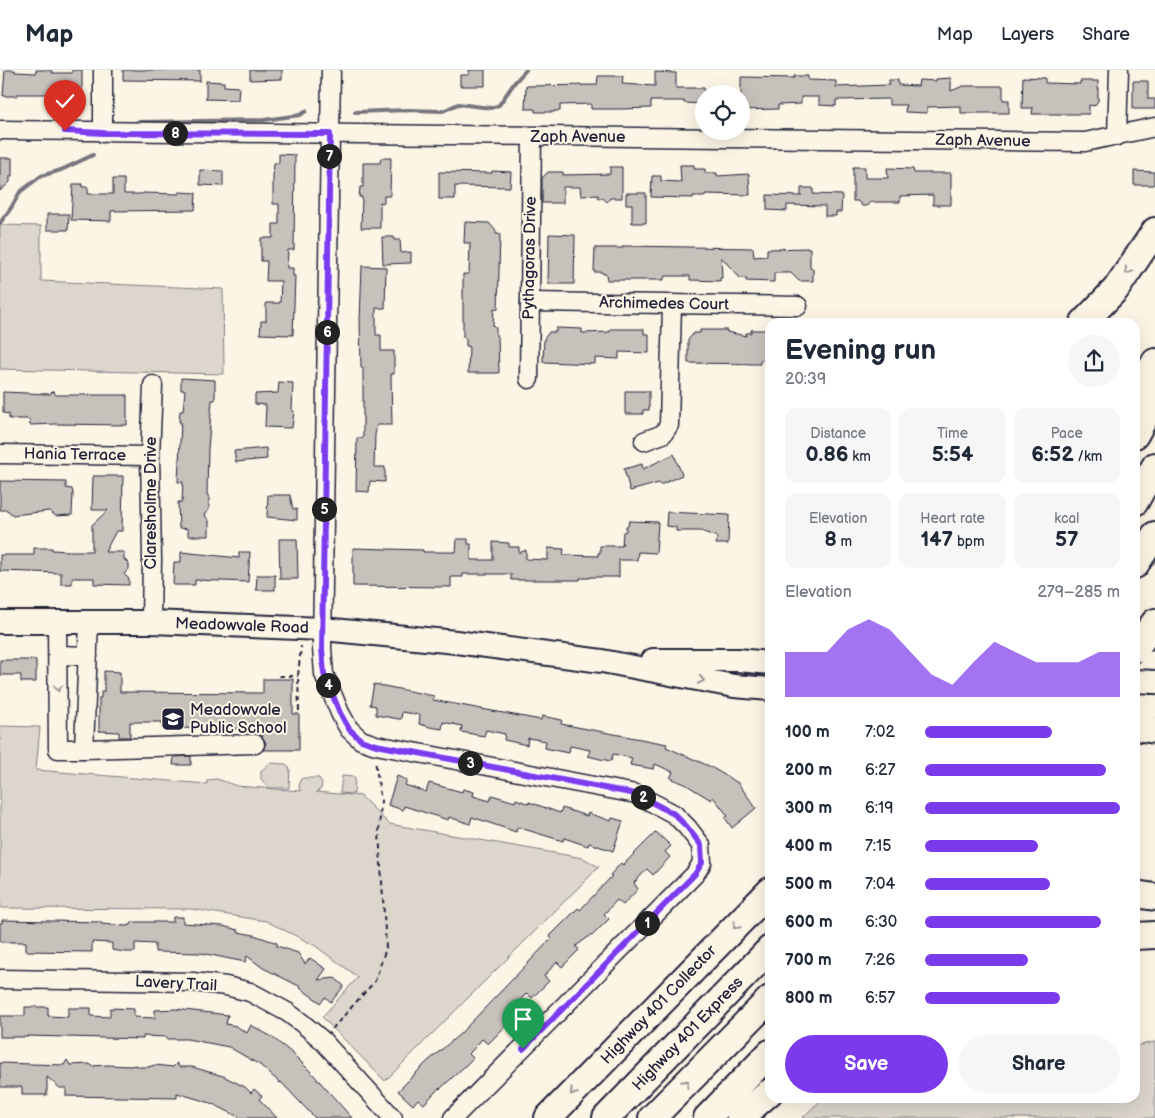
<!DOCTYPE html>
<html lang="en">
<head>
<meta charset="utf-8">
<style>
	:root { --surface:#fff; --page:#f6f6f7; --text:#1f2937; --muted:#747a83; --line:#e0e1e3; --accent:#7c3aed }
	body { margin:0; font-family:"Balsamiq Sans",sans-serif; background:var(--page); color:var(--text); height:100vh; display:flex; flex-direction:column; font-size:19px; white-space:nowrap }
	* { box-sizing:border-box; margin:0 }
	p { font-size:16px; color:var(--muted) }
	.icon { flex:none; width:28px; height:28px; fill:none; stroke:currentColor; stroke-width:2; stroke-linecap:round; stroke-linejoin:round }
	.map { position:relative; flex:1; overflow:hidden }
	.side { position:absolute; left:765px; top:248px; width:375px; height:785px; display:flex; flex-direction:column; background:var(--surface); border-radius:15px; box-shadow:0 5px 20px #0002 }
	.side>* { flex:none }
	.fabs { position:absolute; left:695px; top:15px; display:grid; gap:10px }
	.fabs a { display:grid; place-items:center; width:55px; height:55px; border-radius:50%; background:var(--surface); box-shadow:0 5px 20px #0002; font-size:25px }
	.pin { position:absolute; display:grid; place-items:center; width:42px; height:42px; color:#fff; margin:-51px -21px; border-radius:50% 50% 50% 0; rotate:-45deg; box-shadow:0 0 5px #0007 }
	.pin .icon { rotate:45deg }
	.km { position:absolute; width:25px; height:25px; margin:-12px; border-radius:50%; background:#222; color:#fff; font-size:14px; line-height:25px; text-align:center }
	.round { display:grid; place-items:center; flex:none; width:52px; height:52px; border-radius:26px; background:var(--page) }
	.head { display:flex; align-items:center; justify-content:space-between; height:85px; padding:0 20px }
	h1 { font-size:28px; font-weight:600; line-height:38px }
	.stats { display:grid; grid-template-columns:repeat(3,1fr); gap:8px; height:85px; padding:5px 20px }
	.stats div { display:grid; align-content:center; border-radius:12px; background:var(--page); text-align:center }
	.stats b { font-size:21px; font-weight:600 }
	.stats small { font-size:14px; font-weight:400 }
	.stats p { font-size:14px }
	.chart { height:140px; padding:10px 20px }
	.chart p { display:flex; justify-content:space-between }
	.chart svg { width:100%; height:90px; margin-top:5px; fill:var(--accent); opacity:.7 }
	.action { display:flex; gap:10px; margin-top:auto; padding:10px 20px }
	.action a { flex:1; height:58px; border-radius:30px; background:var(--accent); color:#fff; font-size:20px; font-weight:600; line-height:58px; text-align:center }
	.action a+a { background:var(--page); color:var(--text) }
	ul { padding:0 20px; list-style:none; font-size:16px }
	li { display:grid; grid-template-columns:80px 60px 1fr; align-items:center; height:38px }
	li i { height:12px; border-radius:6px; background:var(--accent) }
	header { display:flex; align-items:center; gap:30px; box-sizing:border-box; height:70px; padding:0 25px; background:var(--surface); border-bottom:1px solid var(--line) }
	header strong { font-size:24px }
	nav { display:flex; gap:28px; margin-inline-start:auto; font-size:18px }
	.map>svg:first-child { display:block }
	.green { fill:#dcd6cc; stroke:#7f7c84 }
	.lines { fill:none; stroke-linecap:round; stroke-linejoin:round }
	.stream { stroke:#78757e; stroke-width:4 }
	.building { fill:#c6c1bb; stroke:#22223b }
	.minor-casing { stroke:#22223b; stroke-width:21 }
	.major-casing { stroke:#22223b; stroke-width:26 }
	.highway-casing { stroke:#22223b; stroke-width:30 }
	.path { stroke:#22223b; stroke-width:2; stroke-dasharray:5 4; stroke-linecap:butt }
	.minor { stroke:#fcf5e5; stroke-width:18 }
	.major { stroke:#fcf5e5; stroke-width:22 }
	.highway { stroke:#fcf5e5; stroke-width:26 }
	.major-bridge-casing { stroke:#22223b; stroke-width:26; stroke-linecap:butt }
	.major-bridge { stroke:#fcf5e5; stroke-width:22 }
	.oneway { stroke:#9a9698 }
	.route-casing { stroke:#fff; stroke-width:10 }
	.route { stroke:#7c3aed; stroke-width:6 }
	.labels { text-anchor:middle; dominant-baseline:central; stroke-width:4; stroke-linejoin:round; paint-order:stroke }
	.street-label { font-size:16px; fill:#22223b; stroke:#fcf5e5 }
	.poi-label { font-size:16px; fill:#22223b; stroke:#fcf5e5; text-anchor:start }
</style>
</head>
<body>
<header>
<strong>Map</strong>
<nav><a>Map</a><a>Layers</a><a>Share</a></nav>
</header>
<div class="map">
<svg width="1155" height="1048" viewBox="0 0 1155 1048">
	<rect width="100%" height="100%" fill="#fcf5e5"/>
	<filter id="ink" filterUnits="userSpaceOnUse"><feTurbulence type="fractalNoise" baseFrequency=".02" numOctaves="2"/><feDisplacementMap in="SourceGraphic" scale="10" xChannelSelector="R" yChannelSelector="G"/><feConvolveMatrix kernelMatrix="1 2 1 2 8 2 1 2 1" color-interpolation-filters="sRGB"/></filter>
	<g filter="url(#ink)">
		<g class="green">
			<polygon points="0,155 41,156 41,211 223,219 224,304 0,299"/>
			<polygon points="0,656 40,657 36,700 207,714 207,710 217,709 237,716 301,721 299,718 300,710 303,708 319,708 322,713 321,719 316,722 361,726 389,754 583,788 599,797 385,1011 322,947 358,907 314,875 266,851 191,839 2,838 0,834"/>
			<polygon points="270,693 286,694 290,699 289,718 269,718 261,709 261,701"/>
			<polygon points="342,706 355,707 354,724 340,723"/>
			<polygon points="1155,972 1155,1048 802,1048 823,1028 1135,1028 1135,976"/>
		</g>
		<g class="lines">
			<g class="stream">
				<polyline points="355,42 408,40 443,41 458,34 491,38 499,35 515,12 526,0"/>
				<polyline points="137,52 264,50 300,45 306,41"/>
				<polyline points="0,153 11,138 20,122 41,106 61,100 93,85"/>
			</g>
		</g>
		<g class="building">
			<polygon points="5,0 15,0 15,2 36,3 36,0 50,0 52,1 52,3 72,3 72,0 82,0 82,20 52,19 52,24 17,24 17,26 3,26"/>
			<polygon points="123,0 200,0 200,11 123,10"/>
			<polygon points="250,0 282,0 282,9 250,10"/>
			<polygon points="469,0 485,0 485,16 460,16 460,5 469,5"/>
			<polygon points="655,2 676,3 676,18 704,18 704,34 684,33 684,31 651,31 651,38 622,39 591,39 591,34 560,35 560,41 554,41 554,42 535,42 535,39 525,39 526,16 597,15 598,6 623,6 622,14 655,16"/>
			<polygon points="794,6 808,6 808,10 836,11 836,17 889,15 889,10 898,10 898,15 918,16 919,10 936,11 936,9 951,8 951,21 963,16 1003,16 1003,30 1009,30 1009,43 961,43 961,36 927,37 927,43 905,42 906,35 889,35 889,29 836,30 836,36 819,35 819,27 801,27 801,34 778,35 778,39 741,40 741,7 794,8"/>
			<polygon points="1023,7 1045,8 1045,13 1080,14 1080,11 1098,11 1098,31 1094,36 1089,35 1089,44 1032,44 1033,38 1022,38"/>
			<polygon points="206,11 224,12 224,16 239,17 238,30 206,29"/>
			<polygon points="1133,11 1148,11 1148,29 1155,29 1155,39 1133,39"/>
			<polygon points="279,84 295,85 294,180 288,180 287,198 293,198 293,206 295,206 293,265 260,264 261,251 266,251 266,233 280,233 281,211 266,211 267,191 261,191 261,168 273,168 273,154 279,154 279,134 273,134 273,107 274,93 279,93"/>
			<polygon points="0,88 12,88 12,106 10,106 10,112 0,121"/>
			<polygon points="381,88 391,88 390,126 384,126 384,133 380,132 380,158 361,158 362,127 359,127 360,117 363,117 363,93 380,93"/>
			<polygon points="680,95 694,95 694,99 705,99 705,103 717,103 717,106 749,104 750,125 705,124 705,126 693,126 693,128 651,127 652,106 661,106 661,111 681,112"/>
			<polygon points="610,97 622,97 622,128 610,128 607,132 603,128 598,128 598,125 581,126 580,117 563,117 563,133 542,133 542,108 548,102 563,102 563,105 610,104"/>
			<polygon points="853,97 865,97 865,108 888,108 887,98 913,99 914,103 951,103 951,135 933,135 933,125 900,126 900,132 870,132 867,136 862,136 858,131 853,131"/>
			<polygon points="200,100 223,101 223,116 200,115"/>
			<polygon points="492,101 511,102 510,117 455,116 455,129 439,129 439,102 492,103"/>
			<polygon points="1134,101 1154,102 1154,115 1134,115"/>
			<polygon points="113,109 124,109 124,124 142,124 143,123 179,124 179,122 196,123 195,140 111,141 111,151 71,150 73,114 82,114 82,117 88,117 88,124 113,124"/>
			<polygon points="801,118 813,118 813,124 842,125 841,142 836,142 836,146 825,146 825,136 787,135 787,141 767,140 767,125 801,126"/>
			<polygon points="626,123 646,123 646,153 632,153 632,134 626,134"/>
			<polygon points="47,144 69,144 68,160 47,160"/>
			<polygon points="465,152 489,153 496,161 496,164 500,164 498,239 494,238 493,255 496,258 496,266 498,266 499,303 468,303 469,276 466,276 466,269 463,267 463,204 469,204 470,173 464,173"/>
			<polygon points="549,164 575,165 574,214 548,214"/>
			<polygon points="382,167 394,167 394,170 400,170 401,183 411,182 411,193 383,194"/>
			<polygon points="623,176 753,178 754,187 767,186 767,179 810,178 810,198 813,199 813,211 799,211 791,203 774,203 774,212 746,211 746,208 740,208 721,187 722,208 720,208 720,211 690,210 690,206 666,206 664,207 664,210 607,210 606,204 603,204 602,202 594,202 595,178 623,178"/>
			<polygon points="362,196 386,197 385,238 376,238 376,265 381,265 381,281 394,281 394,304 391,304 392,355 377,355 375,365 374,397 385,397 385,412 370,411 369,422 356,421 357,368 363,368 363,298 361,298 360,250"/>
			<polygon points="556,258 582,259 582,263 610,262 610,259 644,259 644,264 649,264 649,283 619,282 619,289 595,288 595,294 543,292 544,269 549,262 556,262"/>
			<polygon points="700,260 727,260 727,262 746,266 746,263 751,263 751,260 770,260 770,290 760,290 760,294 688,293 688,270 694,263 700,263"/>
			<polygon points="181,308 215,310 215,330 212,330 208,379 207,425 209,426 209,440 204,445 209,450 209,466 188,466 188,459 179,458 178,432 182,432 183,412 178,412 181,352 179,352 180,341 183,341 185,320 181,320"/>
			<polygon points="279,312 293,313 292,341 294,341 292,358 265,357 266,335 255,334 255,324 278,323"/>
			<polygon points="53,321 56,325 127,325 127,355 56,354 30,355 29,349 9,349 9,344 3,343 3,322 50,324"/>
			<polygon points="625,321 649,321 649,340 643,340 643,344 625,344"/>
			<polygon points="266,378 267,389 236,392 234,381"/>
			<polygon points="674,384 682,405 660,415 659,413 630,421 624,399 642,394 643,399"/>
			<polygon points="93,406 123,406 122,461 116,461 105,482 124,482 124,489 129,494 129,499 124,504 129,509 129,515 94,514 94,508 72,508 72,514 61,514 61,503 0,501 0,485 34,485 34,478 52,478 52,480 69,481 92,481 92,455 108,440 92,440"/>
			<polygon points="0,411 66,412 66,418 72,419 73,423 72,445 56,446 49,441 13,445 7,440 0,440"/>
			<polygon points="268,425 290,425 293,439 297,439 297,450 267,447"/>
			<polygon points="667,442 729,445 728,474 716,474 717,467 701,461 676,461 676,457 666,456"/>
			<polygon points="629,451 658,452 656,483 638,482 637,490 619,490 619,507 590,507 590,508 580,508 580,510 511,510 511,504 463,504 463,507 451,507 451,517 353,516 353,478 423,480 423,482 456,482 457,469 468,469 468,474 471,474 471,490 493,490 493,472 509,473 509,477 519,477 519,483 526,480 526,489 548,490 548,478 564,479 563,485 598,486 598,483 600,483 600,476 622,476 623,462 626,461 626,456 628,456"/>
			<polygon points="279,469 297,469 298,509 280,509"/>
			<polygon points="181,482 239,488 239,482 250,482 248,512 195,510 195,515 173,515 174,492 181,492"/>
			<polygon points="257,505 275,505 275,520 256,520"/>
			<polygon points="0,590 36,590 36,612 21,612 21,605 0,605"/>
			<polygon points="104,601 120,602 120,622 263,623 263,609 293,609 293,644 299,644 299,680 263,680 266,673 262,667 262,659 162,658 162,652 130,652 130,667 119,667 119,662 99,661 99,628 101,628 101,622 104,622"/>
			<polygon points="374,614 434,626 433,630 541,650 542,646 562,650 561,654 667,674 666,677 709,696 738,713 756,738 732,758 725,748 728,746 713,727 711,730 685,714 670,708 673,702 655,694 654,699 630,695 632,688 613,684 611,691 600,689 588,686 590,680 570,676 569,683 558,681 545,678 546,671 528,668 527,675 504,670 505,664 486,660 484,666 461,662 462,656 443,652 442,659 430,657 419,654 420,645 402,642 401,649 399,649 376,645 376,636 370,635"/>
			<polygon points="191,686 191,695 173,695 174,687"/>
			<polygon points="397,706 407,710 405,715 426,722 429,713 462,722 463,719 474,722 473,726 490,731 492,725 515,732 516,729 529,734 529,732 560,743 562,738 587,746 588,743 611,751 612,748 623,751 613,781 589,773 588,776 564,768 563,771 517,757 516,762 472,747 470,754 449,747 448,750 404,736 403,740 388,735"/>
			<polygon points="656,762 671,776 665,782 670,787 653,805 647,799 634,813 638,819 623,835 617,830 604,844 609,849 592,866 591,865 576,876 579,880 562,897 557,892 544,906 549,911 532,928 527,923 514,936 519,942 488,974 482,969 469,984 473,988 465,996 440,1019 439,1018 424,1034 418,1029 413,1035 398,1021 427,992 460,964 552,868 550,866 578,838 580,840 612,806 610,805 621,793 623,795"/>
			<polygon points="173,847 183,847 183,853 223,856 238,860 238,862 254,865 277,873 277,876 298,883 305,894 310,888 326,899 318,910 335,908 344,916 331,932 325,927 321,933 300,918 301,917 263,898 247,886 245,892 201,883 155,882 155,874 135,873 135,882 125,882 112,880 112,873 92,872 92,882 26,881 26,872 0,872 0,853 2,853 2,850 102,852 101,854 126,856 131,855 132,852 173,852"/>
			<polygon points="25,937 48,937 48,946 68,947 68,938 91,938 91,946 110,947 110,938 134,939 134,947 155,948 155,940 176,939 228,945 226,954 236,956 247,963 251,955 272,967 293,984 312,1003 352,1048 315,1048 281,1012 280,1013 260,995 229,977 187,969 167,969 167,967 143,966 143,969 28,966 28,967 0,967 0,946 25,946"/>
			<polygon points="67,990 70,995 90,994 92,996 108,995 130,996 137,995 138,997 148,997 155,995 173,997 177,993 179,997 192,997 223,1006 245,1017 251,1023 254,1019 262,1026 259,1029 277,1048 241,1048 211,1033 177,1023 177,1028 66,1026 66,1018 60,1018 47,1007 47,1025 22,1025 22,1017 0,1017 0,993 64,995"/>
		</g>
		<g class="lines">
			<g class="minor-casing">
				<g id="minor">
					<polyline points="331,0 322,578 324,604 340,643 349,659 361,670 376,675 636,724 674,744 687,757 701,775 702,793 695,804 453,1048"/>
					<polyline points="0,60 1085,72 1155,57"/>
					<polyline points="103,63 103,0"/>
					<polyline points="1117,66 1119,0"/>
					<polyline points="530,232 798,236"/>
					<polyline points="529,309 532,67"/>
					<polyline points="644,371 663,364 669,355 672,234"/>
					<polyline points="0,384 150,386"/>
					<polyline points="57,552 58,679 84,679 89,552"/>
					<polyline points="151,552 152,489 150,386 153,315"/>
					<polyline points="58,585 88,586"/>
					<polyline points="84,679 255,674"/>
					<polyline points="0,909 193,912 226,916 250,922 287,942 302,953 322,970 393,1048"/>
				</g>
			</g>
			<g class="major-casing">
				<g id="major">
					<polyline points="0,552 151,552 323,559 456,572 602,591 734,616 770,619"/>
					<polyline points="653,590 738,590 770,593"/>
					<polyline points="1135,636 1155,636"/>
				</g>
			</g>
			<g class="highway-casing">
				<g id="highway">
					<polyline points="1084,252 1116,219 1155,161"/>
					<polyline points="1135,329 1155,292"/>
					<polyline points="1135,365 1155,329"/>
					<polyline points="1135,432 1155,396"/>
					<polyline points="1135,495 1155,465"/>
					<polyline points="1135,579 1155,552"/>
					<polyline points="1135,621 1155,593"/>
					<polyline points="1135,657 1155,660"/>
					<polyline points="1135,824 1155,827"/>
					<polyline points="1135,866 1155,865"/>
					<polyline points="548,1048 770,821"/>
					<polyline points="606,1048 770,879"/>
					<polyline points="652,1048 770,929"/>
					<polyline points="707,1048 770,983"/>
					<polyline points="740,1048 770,1022"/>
				</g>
			</g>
			<g class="path">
				<polyline points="279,606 298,606"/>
				<polyline points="299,641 298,606 301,576"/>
				<polyline points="332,959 375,911 386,878 379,762 381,731 375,690"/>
			</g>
			<use href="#minor" class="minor"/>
			<use href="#major" class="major"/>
			<use href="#highway" class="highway"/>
			<g class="major-bridge-casing">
				<polyline id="major-bridge" points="1135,611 1155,612"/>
			</g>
			<use href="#major-bridge" class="major-bridge"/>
		</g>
		<defs><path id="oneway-chevron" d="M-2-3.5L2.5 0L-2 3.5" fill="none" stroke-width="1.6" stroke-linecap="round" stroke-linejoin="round" transform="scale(1.25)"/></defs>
		<g class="oneway">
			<use href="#oneway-chevron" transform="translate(1128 201) rotate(124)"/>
			<use href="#oneway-chevron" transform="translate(701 610) rotate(11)"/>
			<use href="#oneway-chevron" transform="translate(58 618) rotate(90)"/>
			<use href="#oneway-chevron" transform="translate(736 856) rotate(134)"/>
			<use href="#oneway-chevron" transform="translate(686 1013) rotate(-45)"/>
			<use href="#oneway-chevron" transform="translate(573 1022) rotate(134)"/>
		</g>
	</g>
	<g class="lines" filter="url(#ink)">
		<g class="route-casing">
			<polyline id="route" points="65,61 103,63 330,64 322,578 324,604 340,643 349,659 361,670 376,675 636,724 674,744 687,757 701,775 702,793 695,804 523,979"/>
		</g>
		<use href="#route" class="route"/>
	</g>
	<defs>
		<g id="school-square" transform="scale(1.25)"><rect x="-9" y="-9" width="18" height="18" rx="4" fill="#22223b" stroke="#fcf5e5"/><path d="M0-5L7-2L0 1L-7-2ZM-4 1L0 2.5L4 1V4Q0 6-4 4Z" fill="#fff"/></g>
	</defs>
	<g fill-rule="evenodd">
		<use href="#school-square" x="173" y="649"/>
	</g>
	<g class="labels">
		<g class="street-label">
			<text x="578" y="67">Zaph Avenue</text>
			<text transform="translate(983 71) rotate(1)">Zaph Avenue</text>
			<text transform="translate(530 188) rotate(-89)">Pythagoras Drive</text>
			<text transform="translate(664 234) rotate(1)">Archimedes Court</text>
			<text transform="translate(75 385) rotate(1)">Hania Terrace</text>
			<text transform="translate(151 433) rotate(-90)">Claresholme Drive</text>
			<text transform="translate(242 556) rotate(2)">Meadowvale Road</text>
			<text transform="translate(176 914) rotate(3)">Lavery Trail</text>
			<text transform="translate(659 935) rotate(-46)">Highway 401 Collector</text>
			<text transform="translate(688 964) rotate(-46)">Highway 401 Express</text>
		</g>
		<g class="poi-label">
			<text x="190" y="640">Meadowvale<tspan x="190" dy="18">Public School</tspan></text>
		</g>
	</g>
</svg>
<div class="fabs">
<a><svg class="icon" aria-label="locate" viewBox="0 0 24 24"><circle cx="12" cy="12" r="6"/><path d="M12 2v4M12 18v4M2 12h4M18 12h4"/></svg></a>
</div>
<div class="pin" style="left:523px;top:979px;background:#1e9e55"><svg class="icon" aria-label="arrive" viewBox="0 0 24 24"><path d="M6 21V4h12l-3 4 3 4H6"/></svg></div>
<div class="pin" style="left:65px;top:61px;background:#d93025"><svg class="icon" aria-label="check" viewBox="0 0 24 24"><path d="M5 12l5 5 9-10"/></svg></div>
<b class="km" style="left:647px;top:853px">1</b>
<b class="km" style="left:643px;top:727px">2</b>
<b class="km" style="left:470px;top:693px">3</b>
<b class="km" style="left:328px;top:615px">4</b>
<b class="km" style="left:324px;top:439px">5</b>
<b class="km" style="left:327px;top:262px">6</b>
<b class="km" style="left:329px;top:86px">7</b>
<b class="km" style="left:175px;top:63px">8</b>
<section class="side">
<div class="head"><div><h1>Evening run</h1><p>20:39</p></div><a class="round"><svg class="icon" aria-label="share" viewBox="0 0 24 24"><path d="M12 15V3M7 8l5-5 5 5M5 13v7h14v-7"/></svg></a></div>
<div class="stats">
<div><p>Distance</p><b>0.86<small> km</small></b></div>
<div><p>Time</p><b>5:54</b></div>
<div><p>Pace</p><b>6:52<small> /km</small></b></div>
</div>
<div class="stats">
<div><p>Elevation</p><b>8<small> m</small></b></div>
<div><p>Heart rate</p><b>147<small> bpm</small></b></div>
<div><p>kcal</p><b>57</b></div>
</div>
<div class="chart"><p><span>Elevation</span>279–285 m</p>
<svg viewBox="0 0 160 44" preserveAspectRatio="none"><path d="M0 44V22L10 22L20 22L30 11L40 6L50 11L60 22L70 33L80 38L90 27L100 17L110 22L120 27L130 27L140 27L150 22L160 22V44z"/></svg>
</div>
<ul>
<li><b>100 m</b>7:02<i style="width:65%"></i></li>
<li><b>200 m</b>6:27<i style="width:93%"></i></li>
<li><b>300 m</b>6:19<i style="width:100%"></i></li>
<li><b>400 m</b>7:15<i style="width:58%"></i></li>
<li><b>500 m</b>7:04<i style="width:64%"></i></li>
<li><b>600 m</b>6:30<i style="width:90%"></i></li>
<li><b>700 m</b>7:26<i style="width:53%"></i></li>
<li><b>800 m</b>6:57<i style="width:69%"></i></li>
</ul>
<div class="action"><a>Save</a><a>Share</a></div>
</section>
</div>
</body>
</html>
